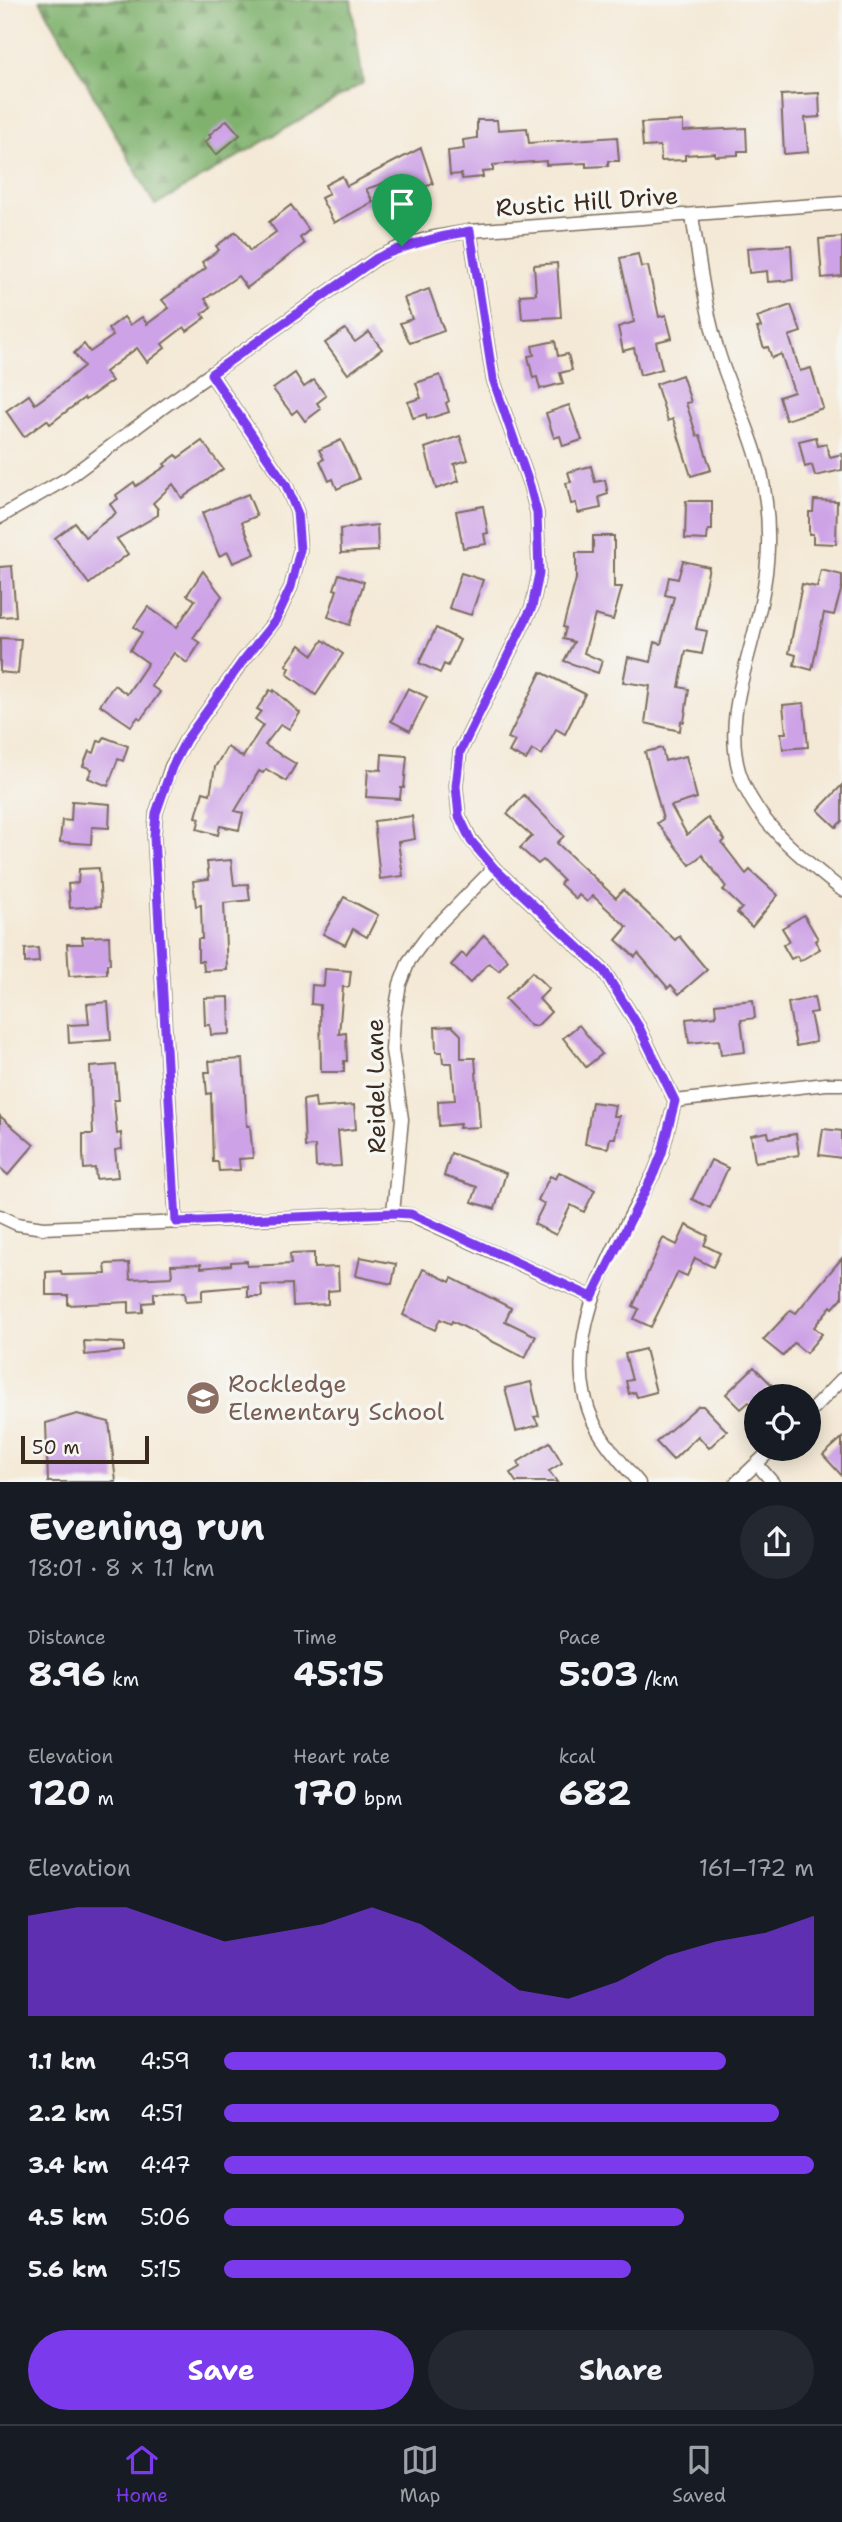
<!DOCTYPE html>
<html lang="en">
<head>
<meta charset="utf-8">
<style>
	:root { --surface:#171b24; --page:#242831; --text:#f1f3f6; --muted:#9ea1a6; --line:#363941; --accent:#7c3aed }
	body { margin:0; font-family:"Shantell Sans",sans-serif; background:var(--page); color:var(--text); height:100vh; display:flex; flex-direction:column; font-size:26px; white-space:nowrap }
	* { box-sizing:border-box; margin:0 }
	p { font-size:23px; color:var(--muted) }
	.icon { flex:none; width:38px; height:38px; fill:none; stroke:currentColor; stroke-width:2; stroke-linecap:round; stroke-linejoin:round }
	.map { position:relative; height:1482px; overflow:hidden }
	.side { display:flex; flex-direction:column; background:var(--surface); flex:1 }
	.side>* { flex:none }
	.buttons { position:absolute; left:744px; top:1384px; display:grid; gap:14px }
	.buttons a { display:grid; place-items:center; width:77px; height:77px; border-radius:50%; background:var(--surface); box-shadow:0 4px 18px #0003; font-size:35px }
	.scale { position:absolute; left:21px; bottom:18px; width:128px; box-sizing:border-box; padding-left:7px; border:4px solid #3b2a1e; border-top:0; font-size:19px; line-height:24px; white-space:nowrap; color:#3b2a1e; -webkit-text-stroke:5px #f6f6f2; paint-order:stroke }
	.pin { position:absolute; display:grid; place-items:center; width:60px; height:60px; color:#fff; margin:-72px -30px; border-radius:50% 50% 50% 0; rotate:-45deg; box-shadow:0 0 7px #0007 }
	.pin .icon { rotate:45deg }
	.round { display:grid; place-items:center; flex:none; width:74px; height:74px; border-radius:37px; background:var(--page) }
	.headline { display:flex; align-items:center; justify-content:space-between; height:119px; padding:0 28px }
	h1 { font-size:38px; font-weight:700; line-height:52px }
	.stats { display:grid; grid-template-columns:repeat(3,1fr); gap:10px; height:119px; padding:7px 28px }
	.stats div { display:grid; align-content:center }
	.stats b { font-size:35px; font-weight:700 }
	.stats small { font-size:19px; font-weight:400 }
	.stats p { font-size:19px }
	.chart { height:196px; padding:14px 28px }
	.chart p { display:flex; justify-content:space-between }
	.chart svg { width:100%; height:126px; margin-top:7px; fill:var(--accent); opacity:.7 }
	.button { display:flex; gap:14px; margin-top:auto; padding:14px 28px }
	.button a { flex:1; height:80px; border-radius:42px; background:var(--accent); color:#fff; font-size:28px; font-weight:700; line-height:80px; text-align:center }
	.button a+a { background:var(--page); color:var(--text) }
	ul { padding:0 28px; list-style:none; font-size:23px }
	li { display:grid; grid-template-columns:112px 84px 1fr; align-items:center; height:52px }
	li i { height:18px; border-radius:9px; background:var(--accent) }
	.menu { display:flex; justify-content:space-around; align-items:center; height:98px; border-top:2px solid var(--line); background:var(--surface); font-size:19px; color:var(--muted) }
	.menu a { display:grid; justify-items:center; gap:4px }
	.menu .active { color:var(--accent) }
	.map>svg:first-child { display:block }
	.forest { fill:url(#forest-firs); stroke:#5e6e46; stroke-width:2 }
	.building { fill:#cda2e6 }
	.lines { fill:none; stroke-linecap:round; stroke-linejoin:round }
	.minor-casing { stroke:#7c6d5e; stroke-width:15 }
	.minor { stroke:#fff; stroke-width:12 }
	.route-casing { stroke:#fff; stroke-width:14 }
	.route { stroke:#7c3aed; stroke-width:9 }
	.labels { text-anchor:middle; dominant-baseline:central; stroke-width:7; stroke-linejoin:round; paint-order:stroke }
	.street-label { font-size:24px; fill:#3b2a1e; stroke:#f6f6f2 }
	.education-label { font-size:24px; fill:#785e54; stroke:#f6f6f2; text-anchor:start }
</style>
</head>
<body>
<div class="map">
<svg width="842" height="1483" viewBox="0 0 842 1483">
	<defs>
		<pattern id="forest-firs" width="22" height="20" patternUnits="userSpaceOnUse" patternTransform="scale(1.75)"><rect width="22" height="20" fill="#80b26e"/><path d="M5 1l3.5 6h-7zM16 11l3.5 6h-7z" fill="#6a915a"/></pattern>
	</defs>
	<rect width="100%" height="100%" fill="#f6f6f2"/>
	<filter id="ink" filterUnits="userSpaceOnUse"><feTurbulence type="fractalNoise" baseFrequency=".0143" numOctaves="2"/><feDisplacementMap in="SourceGraphic" scale="14" xChannelSelector="R" yChannelSelector="G"/><feConvolveMatrix kernelMatrix="1 2 1 2 8 2 1 2 1" color-interpolation-filters="sRGB"/></filter>
	<filter id="wash" filterUnits="userSpaceOnUse"><feTurbulence type="fractalNoise" baseFrequency=".00686" numOctaves="4" result="noise"/><feDisplacementMap in="SourceGraphic" scale="28" xChannelSelector="R" yChannelSelector="G"/><feGaussianBlur stdDeviation="1.57" result="paint"/><feColorMatrix in="noise" values="0 0 0 0 0 0 0 0 0 0 0 0 0 0 0 0 0 1.4 0 .05"/><feComposite in="paint" operator="in"/></filter>
	<g filter="url(#wash)">
		<rect width="100%" height="100%" fill="#f4e9d6"/>
		<polygon class="forest" points="40,0 351,0 363,83 155,205"/>
		<g id="blocks">
			<g class="building">
				<polygon points="819,93 820,117 805,118 808,152 784,154 781,95"/>
				<polygon points="227,120 240,135 216,155 205,142 211,137 209,135"/>
				<polygon points="477,120 497,120 498,130 527,128 529,143 617,137 619,161 608,161 608,166 586,167 586,163 546,165 546,161 493,165 493,171 482,172 483,177 462,179 461,174 450,175 448,151 464,149 463,140 477,138"/>
				<polygon points="683,121 683,131 746,128 747,151 738,151 738,155 715,156 715,153 685,155 685,160 661,161 660,146 643,147 641,123"/>
				<polygon points="421,148 433,184 410,192 405,176 366,189 373,202 334,223 321,198 329,194 325,185 342,176 347,186"/>
				<polygon points="291,205 309,230 300,238 304,244 247,288 238,276 205,299 211,307 202,314 205,318 187,331 184,327 162,344 165,348 147,362 137,348 105,372 112,381 85,400 84,398 50,424 47,420 24,437 6,411 29,395 35,404 61,385 84,366 74,353 84,344 90,352 113,336 108,329 124,317 130,325 142,317 147,324 169,308 162,300 206,268 202,262 219,250 216,246 236,232 250,251 276,232 269,222"/>
				<polygon points="842,237 842,276 822,278 819,239"/>
				<polygon points="791,245 793,280 768,282 767,271 749,273 747,248"/>
				<polygon points="638,254 641,267 648,266 659,317 666,315 672,338 656,342 662,369 640,375 634,348 623,351 618,327 634,322 620,258"/>
				<polygon points="557,263 561,317 522,319 520,295 536,294 534,265"/>
				<polygon points="429,289 444,331 410,343 400,323 412,319 404,298"/>
				<polygon points="791,305 801,332 789,336 800,371 811,368 823,408 786,420 779,397 794,392 781,354 772,358 768,347 764,348 757,328 761,327 757,317"/>
				<polygon points="345,329 355,342 369,332 382,349 348,374 325,343"/>
				<polygon points="555,341 558,356 568,354 572,370 560,373 563,383 540,389 537,377 533,378 528,356 534,355 532,346"/>
				<polygon points="295,373 304,387 314,380 326,396 317,403 321,409 305,421 297,410 292,414 273,389"/>
				<polygon points="440,375 449,401 446,403 449,412 427,419 426,414 413,418 408,402 421,398 416,383"/>
				<polygon points="682,375 691,402 686,403 697,436 700,435 711,470 691,476 673,419 668,421 656,384"/>
				<polygon points="569,405 582,440 563,446 560,436 554,438 546,413"/>
				<polygon points="460,436 468,460 454,464 459,481 436,489 425,448"/>
				<polygon points="816,437 818,446 826,444 830,457 842,454 842,470 815,476 812,465 805,467 799,441"/>
				<polygon points="341,440 359,479 337,489 333,479 329,481 320,461 324,459 319,450"/>
				<polygon points="202,441 223,469 182,498 173,484 153,503 158,509 158,515 117,539 128,554 89,584 55,538 75,523 85,537 116,513 110,504 118,499 116,495 134,482 136,486 166,466 164,464 176,455 178,458"/>
				<polygon points="591,466 595,482 605,480 608,494 599,497 601,508 578,513 576,503 571,504 566,483 571,482 568,472"/>
				<polygon points="248,494 257,516 242,522 255,554 233,563 228,552 219,556 202,513"/>
				<polygon points="814,500 837,501 836,544 813,543 813,534 809,534 809,512 813,512"/>
				<polygon points="686,501 712,501 712,530 708,530 707,540 685,539"/>
				<polygon points="483,506 488,533 484,534 486,544 463,548 456,511"/>
				<polygon points="377,525 378,551 341,553 340,529"/>
				<polygon points="593,536 614,536 614,587 622,587 613,620 595,615 584,653 602,661 598,673 564,661 574,642 563,639 566,628 563,627 576,579 576,553 593,553"/>
				<polygon points="683,561 709,567 696,629 707,631 702,654 686,651 679,687 689,689 684,722 681,721 680,731 645,723 650,686 623,682 628,657 651,662 655,642 661,644 674,597 665,595 669,577 678,579"/>
				<polygon points="12,566 16,616 0,617 0,567"/>
				<polygon points="821,570 842,575 842,587 834,615 824,613 812,670 794,665 796,655 789,653 802,584 817,587"/>
				<polygon points="203,571 222,596 193,638 200,643 187,663 174,653 151,686 160,692 141,719 138,717 131,726 100,705 114,685 127,694 148,663 130,650 142,633 134,627 148,607 177,627 195,600 187,595"/>
				<polygon points="461,573 483,580 471,615 449,608"/>
				<polygon points="339,574 364,582 350,625 328,617 337,590 334,589"/>
				<polygon points="436,628 460,640 448,666 444,664 440,673 419,663"/>
				<polygon points="0,638 21,639 18,674 0,672"/>
				<polygon points="323,640 343,654 316,695 287,674 290,668 286,665 300,645 313,655"/>
				<polygon points="541,672 585,694 565,734 556,729 542,755 532,750 526,760 509,752 515,741 508,738"/>
				<polygon points="408,688 427,697 410,731 391,721"/>
				<polygon points="270,690 273,692 274,690 300,713 289,729 281,724 265,745 296,764 286,781 266,769 263,773 259,771 235,811 243,813 239,830 220,826 218,835 197,829 200,818 196,817 203,792 210,794 215,767 227,747 243,757 263,725 255,719 261,711 257,709"/>
				<polygon points="804,703 808,747 783,749 781,733 786,733 783,705"/>
				<polygon points="104,737 128,746 123,761 118,759 108,786 88,778 92,769 83,766 89,751 94,753 98,741 102,742"/>
				<polygon points="662,748 665,761 686,756 697,798 671,806 687,835 708,818 725,840 722,843 746,874 750,870 778,895 752,927 737,913 742,908 723,890 726,887 702,855 690,865 657,823 663,819 645,752"/>
				<polygon points="382,754 407,756 404,788 401,788 400,799 366,797 368,769 381,770"/>
				<polygon points="842,785 842,821 836,827 818,810"/>
				<polygon points="524,795 564,836 557,843 616,898 623,890 675,940 679,936 707,970 679,994 671,985 668,988 638,953 635,957 616,940 627,927 593,896 587,902 579,895 576,899 560,884 563,880 543,860 538,864 520,848 532,836 507,814"/>
				<polygon points="72,801 110,804 109,828 92,827 91,844 60,842 62,820 71,821"/>
				<polygon points="412,816 415,839 398,842 403,876 380,879 374,821"/>
				<polygon points="231,860 234,885 248,884 250,900 224,903 227,970 204,971 203,961 198,961 198,939 202,939 201,905 196,906 193,881 209,879 207,862"/>
				<polygon points="99,868 101,906 70,908 68,884 78,883 79,869"/>
				<polygon points="344,897 378,915 367,937 353,929 345,945 323,934"/>
				<polygon points="804,915 818,939 815,941 820,949 800,961 797,956 791,959 783,945 790,941 782,928"/>
				<polygon points="484,935 508,960 499,971 489,963 470,983 451,965 462,953 466,957"/>
				<polygon points="109,936 110,964 107,964 107,974 69,976 67,944 83,944 82,937"/>
				<polygon points="38,948 39,962 25,963 25,949"/>
				<polygon points="325,969 351,971 349,987 343,987 339,1034 346,1033 347,1061 344,1061 344,1072 321,1072 320,1005 311,1004 312,985 324,986"/>
				<polygon points="532,972 549,989 539,999 551,1012 537,1026 531,1026 505,999"/>
				<polygon points="229,997 230,1034 211,1035 210,1025 205,1025 204,998"/>
				<polygon points="814,997 817,1012 810,1013 816,1042 796,1046 788,1003"/>
				<polygon points="753,1000 755,1018 741,1020 745,1052 721,1055 719,1040 689,1043 686,1019 716,1016 715,1004"/>
				<polygon points="108,1002 111,1040 69,1043 68,1025 89,1024 87,1004"/>
				<polygon points="579,1025 602,1054 586,1067 563,1038"/>
				<polygon points="452,1026 461,1035 461,1058 475,1058 480,1127 459,1128 460,1124 439,1126 438,1101 455,1100 452,1063 443,1063 442,1052 436,1052 435,1027"/>
				<polygon points="243,1059 247,1126 250,1126 253,1158 239,1159 240,1170 219,1171 218,1162 213,1162 211,1093 207,1094 205,1072 210,1072 209,1061"/>
				<polygon points="116,1065 119,1100 114,1100 117,1134 121,1133 122,1149 115,1150 118,1177 96,1179 95,1168 84,1169 83,1154 83,1134 93,1134 90,1067"/>
				<polygon points="315,1098 316,1108 354,1105 356,1129 338,1131 341,1166 316,1167 315,1146 305,1147 303,1100"/>
				<polygon points="592,1102 615,1105 613,1116 619,1116 615,1138 610,1138 608,1148 585,1144"/>
				<polygon points="0,1116 34,1145 8,1175 0,1168"/>
				<polygon points="823,1129 842,1131 842,1158 819,1155"/>
				<polygon points="768,1132 769,1138 796,1134 799,1155 755,1162 751,1135"/>
				<polygon points="451,1153 506,1173 495,1209 472,1202 477,1187 444,1176"/>
				<polygon points="711,1160 728,1168 710,1208 692,1199"/>
				<polygon points="559,1172 595,1190 584,1212 571,1205 556,1235 534,1224 544,1204 538,1200 550,1176 556,1179"/>
				<polygon points="686,1225 708,1236 704,1245 720,1253 713,1267 695,1258 687,1276 678,1272 651,1327 634,1319 639,1309 633,1306 663,1238 677,1245"/>
				<polygon points="314,1253 314,1268 338,1267 339,1290 328,1291 328,1304 293,1306 292,1284 261,1285 262,1297 248,1297 248,1286 202,1290 202,1300 186,1301 185,1292 154,1293 154,1302 143,1303 143,1312 129,1313 129,1302 68,1305 68,1295 46,1295 46,1272 61,1271 62,1275 106,1274 105,1264 129,1263 130,1279 172,1277 171,1265 201,1264 201,1268 231,1265 231,1262 247,1261 247,1266 291,1264 290,1254"/>
				<polygon points="360,1257 396,1264 392,1284 356,1276"/>
				<polygon points="842,1258 842,1298 833,1308 831,1306 814,1327 822,1334 806,1353 794,1343 783,1356 763,1340 791,1310 796,1313"/>
				<polygon points="423,1269 450,1282 452,1278 511,1308 505,1321 536,1336 525,1358 452,1321 451,1324 440,1319 435,1330 403,1315"/>
				<polygon points="84,1341 124,1343 124,1351 85,1355"/>
				<polygon points="645,1349 656,1392 637,1397 635,1392 629,1394 626,1381 632,1380 625,1354"/>
				<polygon points="754,1367 772,1385 761,1396 756,1396 756,1401 752,1405 749,1402 741,1409 726,1394"/>
				<polygon points="531,1382 539,1416 534,1417 539,1425 516,1431 505,1388"/>
				<polygon points="698,1406 703,1406 727,1431 709,1448 698,1436 673,1460 656,1442"/>
				<polygon points="77,1414 109,1422 116,1482 48,1482 46,1423"/>
				<polygon points="842,1438 842,1476 823,1455"/>
				<polygon points="550,1442 562,1463 549,1471 557,1482 516,1482 510,1473 520,1467 518,1462"/>
			</g>
		</g>
	</g>
	<g filter="url(#ink)">
		<use href="#blocks" fill-opacity="0" stroke="#7c6d5e" stroke-width="2"/>
		<g class="lines">
			<g class="minor-casing">
				<g id="minor">
					<path d="M692 216C700 263 705 312 720 357 734 401 757 442 764 488 772 537 768 577 756 625 745 672 725 722 739 771 754 822 803 859 842 890"/>
					<path d="M470 231 493 379 530 486 537 513 539 574 532 607 460 752 456 786 459 816 471 840 494 868 604 971 639 1027 675 1101 662 1153 654 1173C615 1245 555 1341 594 1423 605 1445 623 1464 639 1483"/>
					<polyline points="0,517 68,478 169,403 377,258 402,246 430,238 470,231 842,203"/>
					<polyline points="675,1101 826,1084 842,1084"/>
					<polyline points="393,1213 402,1119 392,1050 394,1018 400,984 409,961 429,934 494,868"/>
					<polyline points="0,1216 17,1224 43,1228 393,1213 411,1215 592,1297"/>
					<polyline points="176,1222 154,837 156,813 171,767 186,740 242,662 275,621 291,587 300,550 297,512 286,485 211,374"/>
					<polyline points="808,1414 842,1379"/>
					<polyline points="757,1464 773,1483"/>
					<polyline points="736,1483 772,1449"/>
				</g>
			</g>
			<use href="#minor" class="minor"/>
		</g>
	</g>
	<g class="lines" filter="url(#ink)">
		<g class="route-casing">
			<path id="route" d="M470 231 493 379 530 486 537 513 539 574 532 607 460 752 456 786 459 816 471 841 494 868 604 971 639 1027 675 1101 662 1153 654 1173 592 1297 411 1214 393 1213 176 1222 154 837 156 813 172 767 186 740 242 662 275 621 291 587 300 550 297 512 286 485 211 374 377 258C407 244 437 237 470 231Z"/>
		</g>
		<use href="#route" class="route"/>
	</g>
	<defs>
		<g id="school-disc" transform="scale(1.75)"><circle r="9.5" fill="#8d6e63" stroke="#f6f6f2"/><path d="M0-5L7-2L0 1L-7-2ZM-4 1L0 2.5L4 1V4Q0 6-4 4Z" fill="#fff"/></g>
	</defs>
	<g fill-rule="evenodd">
		<use href="#school-disc" x="203" y="1398"/>
	</g>
	<g class="labels">
		<g class="street-label">
			<text transform="translate(587 202) rotate(-4)">Rustic Hill Drive</text>
			<text transform="translate(376 1086) rotate(-91)">Reidel Lane</text>
		</g>
		<g class="education-label">
			<text x="228" y="1384">Rockledge<tspan x="228" dy="28">Elementary School</tspan></text>
		</g>
	</g>
</svg>
<div class="buttons">
<a><svg class="icon" aria-label="locate" viewBox="0 0 24 24"><circle cx="12" cy="12" r="6"/><path d="M12 2v4M12 18v4M2 12h4M18 12h4"/></svg></a>
</div>
<div class="scale">50 m</div>
<div class="pin" style="left:402px;top:246px;background:#1e9e55"><svg class="icon" aria-label="arrive" viewBox="0 0 24 24"><path d="M6 21V4h12l-3 4 3 4H6"/></svg></div>
</div>
<section class="side">
<div class="headline"><div><h1>Evening run</h1><p>18:01 · 8 × 1.1 km</p></div><a class="round"><svg class="icon" aria-label="share" viewBox="0 0 24 24"><path d="M12 15V3M7 8l5-5 5 5M5 13v7h14v-7"/></svg></a></div>
<div class="stats">
<div><p>Distance</p><b>8.96<small> km</small></b></div>
<div><p>Time</p><b>45:15</b></div>
<div><p>Pace</p><b>5:03<small> /km</small></b></div>
</div>
<div class="stats">
<div><p>Elevation</p><b>120<small> m</small></b></div>
<div><p>Heart rate</p><b>170<small> bpm</small></b></div>
<div><p>kcal</p><b>682</b></div>
</div>
<div class="chart"><p><span>Elevation</span>161–172 m</p>
<svg viewBox="0 0 160 44" preserveAspectRatio="none"><path d="M0 44V9L10 6L20 6L30 12L40 18L50 15L60 12L70 6L80 12L90 23L100 35L110 38L120 32L130 23L140 18L150 15L160 9V44z"/></svg>
</div>
<ul>
<li><b>1.1 km</b>4:59<i style="width:85%"></i></li>
<li><b>2.2 km</b>4:51<i style="width:94%"></i></li>
<li><b>3.4 km</b>4:47<i style="width:100%"></i></li>
<li><b>4.5 km</b>5:06<i style="width:78%"></i></li>
<li><b>5.6 km</b>5:15<i style="width:69%"></i></li>
</ul>
<div class="button"><a>Save</a><a>Share</a></div>
</section>
<nav class="menu">
<a class="active"><svg class="icon" aria-label="home" viewBox="0 0 24 24"><path d="M3 11l9-7 9 7M6 9v11h12V9"/></svg>Home</a>
<a><svg class="icon" aria-label="map" viewBox="0 0 24 24"><path d="M3 6l6-2 6 2 6-2v14l-6 2-6-2-6 2zM9 4v14M15 6v14"/></svg>Map</a>
<a><svg class="icon" aria-label="saved" viewBox="0 0 24 24"><path d="M7 4h10v16l-5-4-5 4z"/></svg>Saved</a>
</nav>
</body>
</html>
